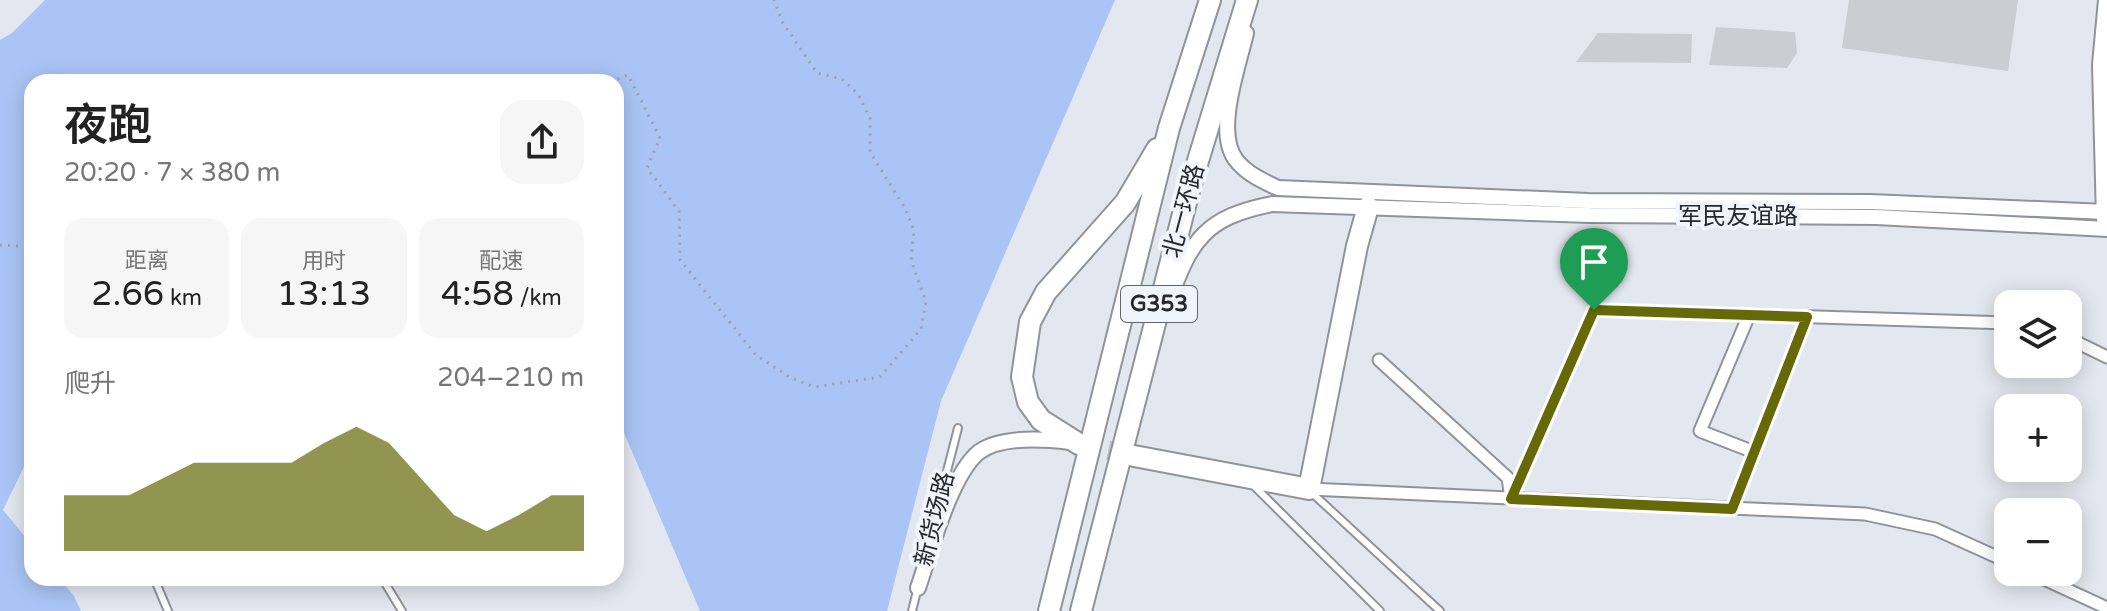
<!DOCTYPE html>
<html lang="zh">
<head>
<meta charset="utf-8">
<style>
	:root { --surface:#fff; --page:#f6f6f6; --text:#222; --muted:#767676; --accent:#656907 }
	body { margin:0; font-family:"Varela Round","Noto Sans SC",sans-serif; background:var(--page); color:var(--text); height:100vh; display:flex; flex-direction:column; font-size:30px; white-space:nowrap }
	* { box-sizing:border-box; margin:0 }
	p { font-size:26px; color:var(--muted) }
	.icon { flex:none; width:44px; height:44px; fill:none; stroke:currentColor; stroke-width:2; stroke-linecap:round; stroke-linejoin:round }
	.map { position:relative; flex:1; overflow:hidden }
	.side { position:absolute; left:24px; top:74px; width:600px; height:512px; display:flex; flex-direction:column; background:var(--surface); border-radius:24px; box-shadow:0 4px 20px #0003 }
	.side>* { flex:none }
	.buttons { position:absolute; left:1994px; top:290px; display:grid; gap:16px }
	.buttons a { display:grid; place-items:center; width:88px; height:88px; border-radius:16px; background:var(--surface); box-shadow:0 4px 20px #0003; font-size:40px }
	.pin { position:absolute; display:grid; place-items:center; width:68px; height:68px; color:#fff; margin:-82px -34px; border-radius:50% 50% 50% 0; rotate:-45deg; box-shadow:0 0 8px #0007 }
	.pin .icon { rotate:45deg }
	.round { display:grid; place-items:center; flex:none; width:84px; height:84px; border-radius:24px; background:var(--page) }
	.head { display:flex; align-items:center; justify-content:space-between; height:136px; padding:0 40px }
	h1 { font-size:44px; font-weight:600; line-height:60px }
	.stats { display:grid; grid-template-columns:repeat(3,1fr); gap:12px; height:136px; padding:8px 40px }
	.stats div { display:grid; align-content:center; border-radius:20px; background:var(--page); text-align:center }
	.stats b { font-size:34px; font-weight:600 }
	.stats small { font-size:22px; font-weight:400 }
	.stats p { font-size:22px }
	.chart { height:224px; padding:16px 40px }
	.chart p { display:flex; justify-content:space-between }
	.chart svg { width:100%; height:144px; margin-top:8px; fill:var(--accent); opacity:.7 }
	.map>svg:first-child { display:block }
	.grass { fill:#aac5f5 }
	.building { fill:#c9cdd4 }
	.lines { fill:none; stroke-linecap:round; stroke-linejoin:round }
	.trunk-tunnel { stroke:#bdc1c8; stroke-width:20; stroke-dasharray:20 10; stroke-linecap:butt }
	.service-casing { stroke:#8f939a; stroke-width:10 }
	.minor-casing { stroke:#8f939a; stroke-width:15 }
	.tertiary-casing { stroke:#8f939a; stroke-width:18 }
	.trunk-casing { stroke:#8f939a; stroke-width:24 }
	.path { stroke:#9ea1a8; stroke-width:3; stroke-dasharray:2 6; stroke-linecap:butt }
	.service { stroke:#fff; stroke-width:6 }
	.minor { stroke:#fff; stroke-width:11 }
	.tertiary { stroke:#fff; stroke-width:14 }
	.trunk { stroke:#fff; stroke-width:20 }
	.route-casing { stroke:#fff; stroke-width:16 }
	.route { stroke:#656907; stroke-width:10 }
	.labels { text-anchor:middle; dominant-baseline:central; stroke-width:8; stroke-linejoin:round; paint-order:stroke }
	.shield { fill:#f0f4fc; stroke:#63656a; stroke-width:2 }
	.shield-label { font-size:22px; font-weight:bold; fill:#27282b }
	.street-label { font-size:24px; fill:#27282b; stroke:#f0f4fc }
</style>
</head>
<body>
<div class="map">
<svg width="2107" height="611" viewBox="0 0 2107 611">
	<rect width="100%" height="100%" fill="#e3e7ef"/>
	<polygon class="grass" points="45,0 1115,0 941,401 887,611 700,611 616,414 616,82 32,82 32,450 3,510 32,545 32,578 59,578 74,596 81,611 0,611 0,40 12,33"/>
	<g class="building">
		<polygon points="1849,0 2018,0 2008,71 1842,48"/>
		<polygon points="1716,27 1795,32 1797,53 1787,68 1709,65"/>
		<polygon points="1598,33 1692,34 1691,63 1576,62"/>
	</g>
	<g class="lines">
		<polyline class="trunk-tunnel" points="1079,444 1134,456"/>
		<g class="service-casing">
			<g id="service">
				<polyline points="1252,484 1380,611"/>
				<polyline points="1311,492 1440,611"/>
				<polyline points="936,514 958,428"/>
				<polyline points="154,578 168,611"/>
				<polyline points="382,578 402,611"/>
				<polyline points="912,611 918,587"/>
			</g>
		</g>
		<g class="minor-casing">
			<g id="minor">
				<polyline points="1749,315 1700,431 1754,452"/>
				<polyline points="2068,338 2107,357"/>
				<polyline points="1379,360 1508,478 1511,499 1594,310 2008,323"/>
				<polyline points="1309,489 1865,514 1935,529 2008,562"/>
				<polyline points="1732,509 1807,317"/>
				<polyline points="2029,572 2107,608"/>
			</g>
		</g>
		<g class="tertiary-casing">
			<g id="tertiary">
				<path d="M1246 33C1239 65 1214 131 1236 160 1247 174 1263 181 1278 188L1588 201 1870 202 2107 212"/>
				<polyline points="2104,219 2100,65 2106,0"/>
				<path d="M1169 301C1191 239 1206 217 1272 204L1590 215 1876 217 2107 229"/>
				<path d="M918 588C930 553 951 474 979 452 1001 436 1045 439 1070 442"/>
			</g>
		</g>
		<g class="trunk-casing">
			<g id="trunk">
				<polyline points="1079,444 1041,420 1028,402 1022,377 1030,322 1046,292 1125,203 1157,149"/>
				<polyline points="1134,456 1309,489 1357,246 1368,207"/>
				<polyline points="1049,611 1169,128 1210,0"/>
				<polyline points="1081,611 1190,187 1247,0"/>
			</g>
		</g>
		<g class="path">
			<polyline points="610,82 628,75 660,138 647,168 679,211 680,260 756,355 791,378 814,387 880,377 921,329 926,302 911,260 914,230 905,208 870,152 870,118 858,94 842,79 817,73 783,23 774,0"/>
			<polyline points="0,245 32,247"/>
		</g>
		<use href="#service" class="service"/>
		<use href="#minor" class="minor"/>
		<use href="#tertiary" class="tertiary"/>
		<use href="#trunk" class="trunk"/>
	</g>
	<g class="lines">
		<g class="route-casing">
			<polygon id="route" points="1594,310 1807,317 1732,509 1511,499"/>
		</g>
		<use href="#route" class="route"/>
	</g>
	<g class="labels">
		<rect class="shield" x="1121" y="286" width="76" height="36" rx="6"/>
		<g class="shield-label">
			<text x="1159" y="304">G353</text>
		</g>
		<g class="street-label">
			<text transform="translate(1184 211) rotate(-75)">北一环路</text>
			<text x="1738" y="216">军民友谊路</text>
			<text transform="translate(935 519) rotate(-76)">新货场路</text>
		</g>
	</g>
</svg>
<div class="buttons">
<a><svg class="icon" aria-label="layers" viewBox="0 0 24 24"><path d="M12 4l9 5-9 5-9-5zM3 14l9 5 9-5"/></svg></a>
<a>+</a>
<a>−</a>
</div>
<div class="pin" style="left:1594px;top:310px;background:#1e9e55"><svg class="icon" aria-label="arrive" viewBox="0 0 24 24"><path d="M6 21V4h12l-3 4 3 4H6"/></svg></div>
<section class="side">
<div class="head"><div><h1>夜跑</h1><p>20:20 · 7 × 380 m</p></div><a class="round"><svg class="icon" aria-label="share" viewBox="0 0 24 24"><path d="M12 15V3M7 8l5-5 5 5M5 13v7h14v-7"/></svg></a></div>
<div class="stats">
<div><p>距离</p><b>2.66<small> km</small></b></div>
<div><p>用时</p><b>13:13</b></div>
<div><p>配速</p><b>4:58<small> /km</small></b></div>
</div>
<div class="chart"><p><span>爬升</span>204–210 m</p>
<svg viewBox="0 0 160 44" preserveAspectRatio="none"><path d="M0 44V27L10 27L20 27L30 22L40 17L50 17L60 17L70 17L80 11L90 6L100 11L110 22L120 33L130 38L140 33L150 27L160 27V44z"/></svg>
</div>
</section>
</div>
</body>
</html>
